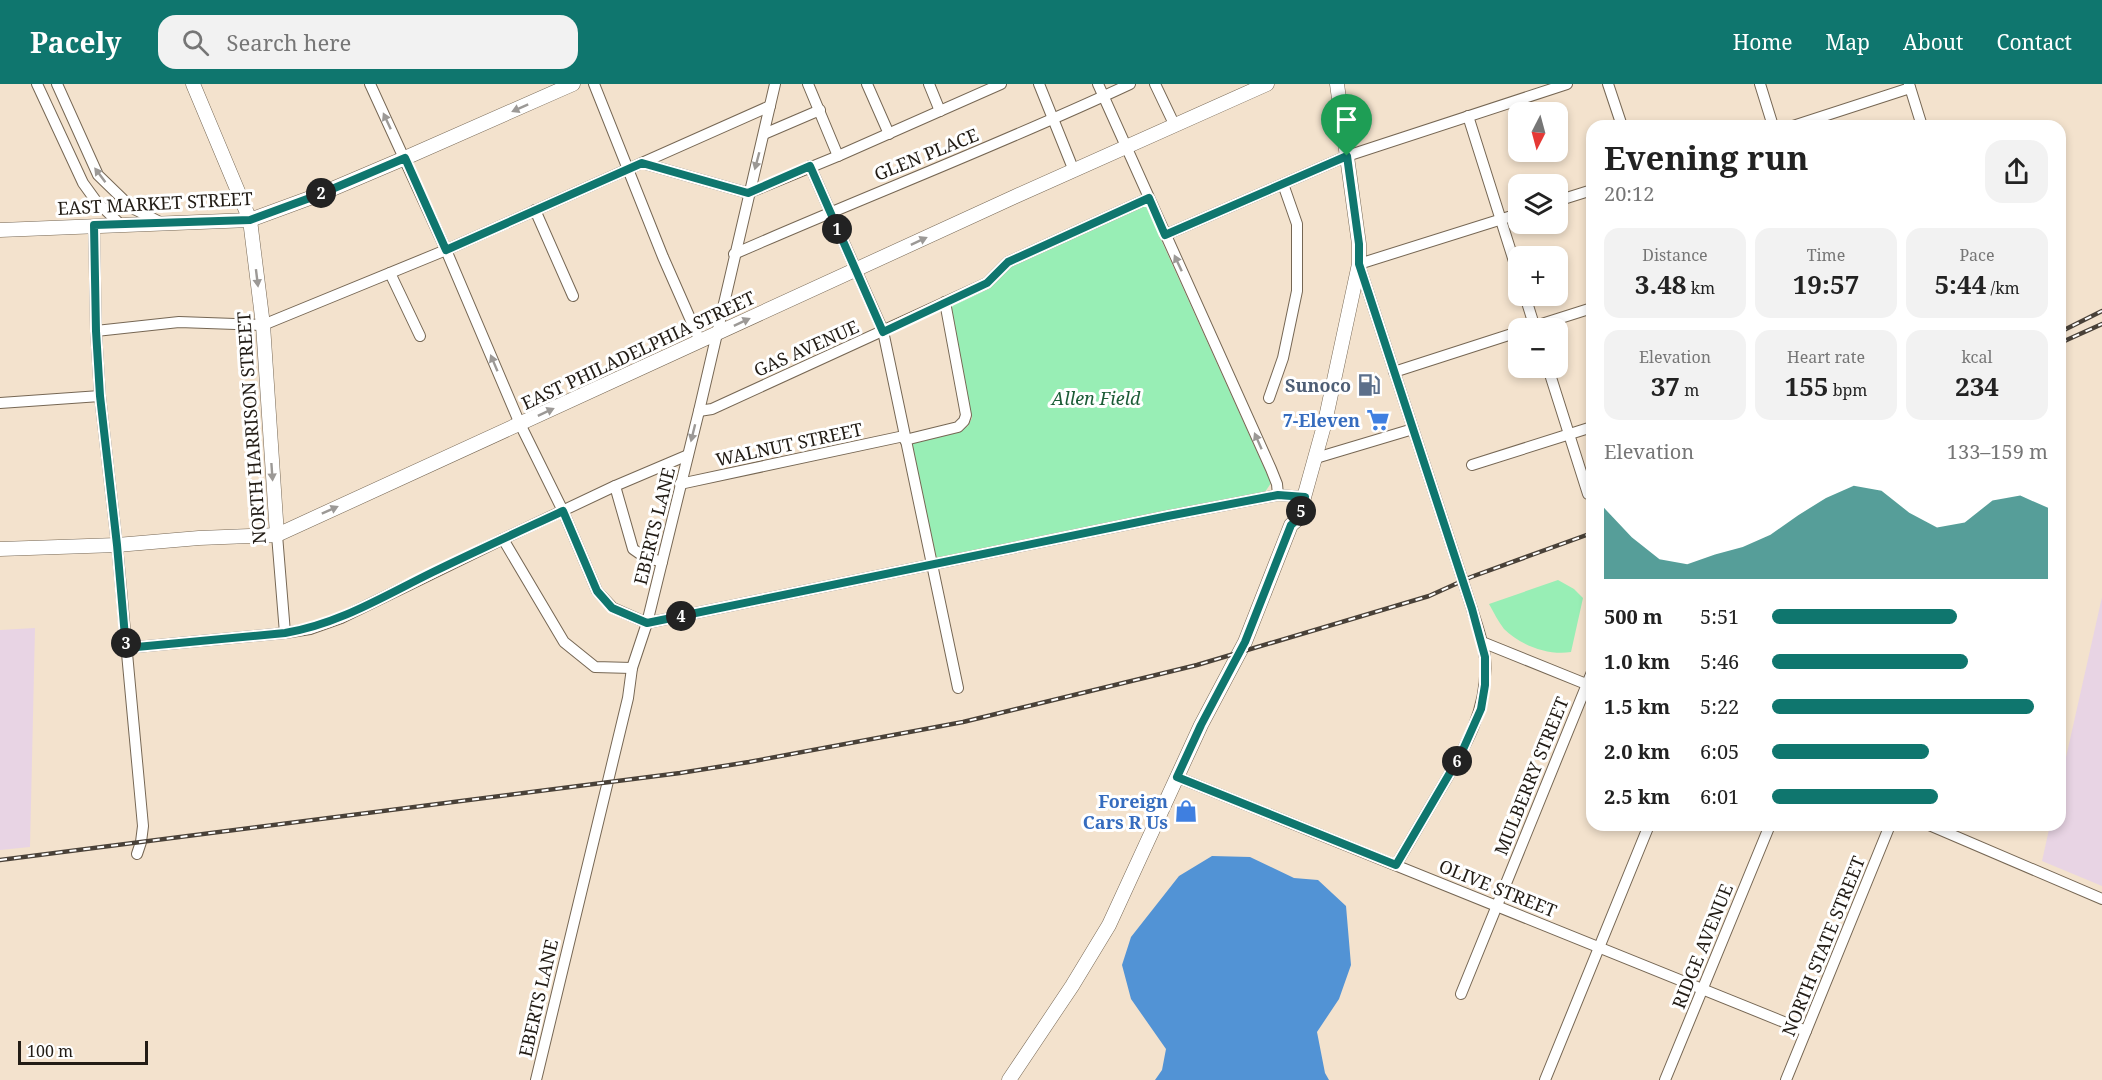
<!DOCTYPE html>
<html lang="en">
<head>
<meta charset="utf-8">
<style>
	:root { --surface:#fff; --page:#f2f2f2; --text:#222; --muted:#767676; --accent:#0f766e }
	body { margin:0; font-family:"Noto Serif",serif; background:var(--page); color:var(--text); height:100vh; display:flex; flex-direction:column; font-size:22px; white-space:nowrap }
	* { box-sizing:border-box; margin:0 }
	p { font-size:20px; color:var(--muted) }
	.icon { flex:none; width:33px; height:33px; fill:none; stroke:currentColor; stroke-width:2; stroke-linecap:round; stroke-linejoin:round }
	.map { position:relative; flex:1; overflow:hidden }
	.panel { position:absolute; left:1586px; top:36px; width:480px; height:711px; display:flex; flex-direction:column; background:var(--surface); border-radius:18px; box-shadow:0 3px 9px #0003 }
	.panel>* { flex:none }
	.needle { width:39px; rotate:186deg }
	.buttons { position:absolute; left:1508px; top:18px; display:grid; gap:12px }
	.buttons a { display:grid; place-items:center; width:60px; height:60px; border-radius:12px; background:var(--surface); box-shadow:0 3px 9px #0003; font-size:30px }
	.scale { position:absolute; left:18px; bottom:15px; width:130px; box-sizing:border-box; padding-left:6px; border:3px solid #221c15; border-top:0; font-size:16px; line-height:21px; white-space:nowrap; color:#221c15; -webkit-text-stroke:4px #fff; paint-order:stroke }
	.pin { position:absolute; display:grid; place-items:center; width:51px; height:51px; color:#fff; margin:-62px -26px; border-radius:50% 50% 50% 0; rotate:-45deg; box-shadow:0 0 6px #0007 }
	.pin .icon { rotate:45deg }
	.km { position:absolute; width:30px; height:30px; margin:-15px; border-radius:50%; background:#222; color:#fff; font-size:16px; line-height:30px; text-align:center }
	.round { display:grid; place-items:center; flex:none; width:63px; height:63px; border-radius:18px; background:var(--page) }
	.summary { display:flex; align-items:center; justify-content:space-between; height:102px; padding:0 18px }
	h1 { font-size:33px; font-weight:700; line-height:45px }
	.metrics { display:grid; grid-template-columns:repeat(3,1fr); gap:9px; height:102px; padding:6px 18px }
	.metrics div { display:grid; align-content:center; border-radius:15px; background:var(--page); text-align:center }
	.metrics b { font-size:26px; font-weight:700 }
	.metrics small { font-size:16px; font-weight:400 }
	.metrics p { font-size:16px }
	.chart { height:168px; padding:12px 18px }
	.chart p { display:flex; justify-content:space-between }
	.chart svg { width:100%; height:108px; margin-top:6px; fill:var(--accent); opacity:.7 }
	ul { padding:0 18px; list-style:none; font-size:20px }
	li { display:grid; grid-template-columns:96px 72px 1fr; align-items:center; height:45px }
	li i { height:15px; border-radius:8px; background:var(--accent) }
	header { display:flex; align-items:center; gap:36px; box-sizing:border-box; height:84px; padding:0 30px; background:var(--accent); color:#fff }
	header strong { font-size:28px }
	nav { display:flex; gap:33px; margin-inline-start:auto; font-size:21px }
	.search { width:420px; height:54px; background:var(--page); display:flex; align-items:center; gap:15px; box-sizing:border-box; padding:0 21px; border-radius:18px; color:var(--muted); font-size:22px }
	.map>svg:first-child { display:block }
	.industrial { fill:#e8d4e4 }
	.green { fill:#98eeb5 }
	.water { fill:#5293d5 }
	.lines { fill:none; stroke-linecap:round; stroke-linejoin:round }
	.minor-casing { stroke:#766754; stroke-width:12 }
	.major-casing { stroke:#766754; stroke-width:15 }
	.minor { stroke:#fff; stroke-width:10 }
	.major { stroke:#fff; stroke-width:14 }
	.rail-casing { stroke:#494138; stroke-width:4.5 }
	.rail { stroke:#fff; stroke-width:2; stroke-dasharray:7; stroke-linecap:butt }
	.minor-bridge-casing { stroke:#766754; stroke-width:12; stroke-linecap:butt }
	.minor-bridge { stroke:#fff; stroke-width:10 }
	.oneway { fill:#9c9996 }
	.route-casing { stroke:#fff; stroke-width:12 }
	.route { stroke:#0f766e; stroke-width:8 }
	.labels { text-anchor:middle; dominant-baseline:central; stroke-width:6; stroke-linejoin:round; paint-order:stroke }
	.street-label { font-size:18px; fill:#221c15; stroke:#fff }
	.service-label { font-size:18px; font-weight:bold; fill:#4e5e75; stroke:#fff; text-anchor:end }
	.park-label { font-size:18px; font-style:italic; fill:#1b5c36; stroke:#fff }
	.shop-label { font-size:18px; font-weight:bold; fill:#366cbe; stroke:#fff; text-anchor:end }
</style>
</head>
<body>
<header>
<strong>Pacely</strong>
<div class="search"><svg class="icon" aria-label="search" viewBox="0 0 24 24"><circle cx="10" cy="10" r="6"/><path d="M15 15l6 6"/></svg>Search here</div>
<nav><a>Home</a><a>Map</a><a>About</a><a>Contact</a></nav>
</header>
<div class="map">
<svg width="2102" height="996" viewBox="0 0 2102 996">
	<rect width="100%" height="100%" fill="#f3e2cd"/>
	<g class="industrial">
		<polygon points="2102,513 2102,802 2042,777 2050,741 2060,741 2060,700"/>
		<polygon points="35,544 30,763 0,766 0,546"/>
	</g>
	<g class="green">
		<polygon points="1145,120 1271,399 1265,408 937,476 911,359 957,347 968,342 972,334 951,231 952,223 955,219 989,204 1011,181"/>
		<path d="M1558 496 1574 505 1583 514 1571 568C1549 572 1520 561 1504 545 1498 537 1494 529 1489 520Z"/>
	</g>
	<polygon class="water" points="1212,772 1250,773 1294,794 1318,796 1346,822 1351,881 1339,915 1317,948 1325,989 1329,996 1155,996 1162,986 1166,965 1131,915 1122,881 1131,853 1179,792"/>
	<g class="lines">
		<g class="minor-casing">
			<g id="minor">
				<polyline points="37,0 83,99 96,117 120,140"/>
				<polyline points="57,0 98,91 132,124 162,139"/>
				<polyline points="370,0 446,166 520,340 563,427 597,507 613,524 647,539"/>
				<polyline points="594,0 663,173 700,257"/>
				<polyline points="808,0 838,72"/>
				<polyline points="867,0 889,50"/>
				<polyline points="929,0 940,27"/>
				<polyline points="1039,0 1074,87"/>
				<polyline points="1098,0 1271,385 1277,400 1278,411"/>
				<polyline points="1155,0 1175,42"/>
				<polyline points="1608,0 1622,42"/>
				<polyline points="1760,0 1773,42"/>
				<polyline points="1909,0 1922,42"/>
				<polyline points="1468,32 1518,190"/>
				<polyline points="1793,42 1910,4"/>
				<polyline points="764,50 820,26"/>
				<polyline points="642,79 748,109 838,72 1001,0"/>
				<polyline points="810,82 883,247 958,604"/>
				<polyline points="1557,117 1592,106"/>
				<polyline points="535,126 573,212"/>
				<polyline points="94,142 96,247 100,312 117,461 143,742 141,758 137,770"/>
				<polyline points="1165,151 1347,72 1567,0"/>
				<path d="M734 170C866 112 1000 61 1130 0"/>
				<polyline points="390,189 420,252"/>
				<polyline points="1525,212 1535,244"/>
				<polyline points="1529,244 1592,224"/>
				<polyline points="96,247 179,238 263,241 446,166 770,22"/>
				<polyline points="1548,284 1588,410"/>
				<polyline points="1394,288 1518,248"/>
				<polyline points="1269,314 1283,274 1297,207 1297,140 1283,100"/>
				<polyline points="0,319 100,312"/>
				<polyline points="699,327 712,325 987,199 1008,178 1149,114"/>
				<polyline points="905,356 958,343 964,337 966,331 945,218"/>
				<polyline points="1316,374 1413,345"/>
				<polyline points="1472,381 1592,343"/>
				<polyline points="680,400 904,352"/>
				<polyline points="615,402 633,465 643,472 662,478"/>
				<polyline points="277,451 285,549"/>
				<polyline points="503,455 564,558 595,583 632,584"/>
				<polyline points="1460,488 1359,180 1518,130"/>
				<polyline points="647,539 1168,432 1278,411 1305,413"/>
				<polyline points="1482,558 1591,602"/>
				<polyline points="126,564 285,549 310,545 341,534 503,455 615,402 688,371"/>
				<polyline points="1177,693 1806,947"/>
				<polyline points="1929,741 2102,815"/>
				<path d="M1396 781C1411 756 1425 731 1440 706 1465 664 1489 624 1485 574 1483 557 1477 541 1472 525"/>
				<polyline points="1461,910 1592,588"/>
				<polyline points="536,996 628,614 632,584 647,539 699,327 775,0"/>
				<polyline points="1545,996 1649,741"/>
				<polyline points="1665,996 1770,741"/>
				<polyline points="1786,996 1890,741"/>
			</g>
		</g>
		<g class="major-casing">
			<g id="major">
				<polyline points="193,0 250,136 263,241 277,451"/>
				<polyline points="0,146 250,136 318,111 405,74 573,0"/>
				<polyline points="0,465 117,461 199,454 277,451 1014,113 1267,0"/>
				<polyline points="1009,996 1072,902 1109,841 1201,641 1245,558 1291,441 1298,435 1325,338 1359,180 1359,160 1337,0"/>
			</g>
		</g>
		<use href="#minor" class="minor"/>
		<use href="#major" class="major"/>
		<g class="rail-casing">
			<g id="rail">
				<polyline points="2060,248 2102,227"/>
				<polyline points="2060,259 2102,240"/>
				<polyline points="0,776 680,689 749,678 963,638 1197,581 1429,512 1471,493 1592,449"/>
			</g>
		</g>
		<use href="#rail" class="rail"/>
		<g class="minor-bridge-casing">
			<polyline id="minor-bridge" points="1460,488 1472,525"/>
		</g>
		<use href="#minor-bridge" class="minor-bridge"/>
	</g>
	<defs><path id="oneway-solid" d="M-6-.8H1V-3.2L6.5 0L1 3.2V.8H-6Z" transform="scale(1.5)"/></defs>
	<g class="oneway">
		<use href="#oneway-solid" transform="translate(520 24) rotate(156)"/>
		<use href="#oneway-solid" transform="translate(387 37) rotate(-115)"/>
		<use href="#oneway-solid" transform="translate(757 77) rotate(105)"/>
		<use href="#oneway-solid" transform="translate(100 91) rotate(-127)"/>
		<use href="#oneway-solid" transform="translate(919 157) rotate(-25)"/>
		<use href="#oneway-solid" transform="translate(1178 179) rotate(-115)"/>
		<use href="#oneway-solid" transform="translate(257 194) rotate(83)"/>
		<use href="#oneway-solid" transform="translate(742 238) rotate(-25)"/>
		<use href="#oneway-solid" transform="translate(494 279) rotate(-113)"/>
		<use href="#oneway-solid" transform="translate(546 328) rotate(-25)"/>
		<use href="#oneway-solid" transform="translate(693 349) rotate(104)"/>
		<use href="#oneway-solid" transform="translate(1258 357) rotate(-114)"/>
		<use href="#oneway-solid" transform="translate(272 388) rotate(86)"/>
		<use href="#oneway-solid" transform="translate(330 426) rotate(-24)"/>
	</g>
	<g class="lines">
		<g class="route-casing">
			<path id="route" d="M1347 72 1359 160V180L1472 525 1485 573V601L1481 625 1461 670 1396 781 1177 693 1201 641 1245 558 1291 441 1298 435 1305 413 1278 411 1168 432 647 539 612 524 597 507 563 427C520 447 476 467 433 488 384 512 339 540 285 549L126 564 117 461 100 312 96 247 94 141 250 136 318 111 405 74 446 166 642 79 748 109 810 82 883 248 987 199 1008 178 1149 114 1165 151Z"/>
		</g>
		<use href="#route" class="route"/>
	</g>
	<defs>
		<g id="fuel-bare" transform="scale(1.8)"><path d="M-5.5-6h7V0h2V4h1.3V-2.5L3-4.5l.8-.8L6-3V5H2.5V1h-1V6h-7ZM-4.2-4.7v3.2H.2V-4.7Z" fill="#5c6f8a" stroke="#fff" stroke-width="2.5" paint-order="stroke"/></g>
		<g id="supermarket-bare" transform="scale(1.8)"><path d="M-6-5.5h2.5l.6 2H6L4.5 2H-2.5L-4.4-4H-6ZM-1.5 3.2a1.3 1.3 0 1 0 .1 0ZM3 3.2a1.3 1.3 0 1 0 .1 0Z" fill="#3f7fe0" stroke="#fff" stroke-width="2.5" paint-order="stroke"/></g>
		<g id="shop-bare" transform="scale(1.8)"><path d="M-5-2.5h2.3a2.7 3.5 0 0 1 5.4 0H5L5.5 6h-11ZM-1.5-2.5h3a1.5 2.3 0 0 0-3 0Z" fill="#3f7fe0" stroke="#fff" stroke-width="2.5" paint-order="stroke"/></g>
	</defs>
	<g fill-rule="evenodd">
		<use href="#fuel-bare" x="1369" y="301"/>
		<use href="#supermarket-bare" x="1378" y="336"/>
		<use href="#shop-bare" x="1186" y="727"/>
	</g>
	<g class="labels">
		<g class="street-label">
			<text transform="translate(926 70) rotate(-22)">GLEN PLACE</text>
			<text transform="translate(155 119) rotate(-3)">EAST MARKET STREET</text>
			<text transform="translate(806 264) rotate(-24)">GAS AVENUE</text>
			<text transform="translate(638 266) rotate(-25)">EAST PHILADELPHIA STREET</text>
			<text transform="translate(251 344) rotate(-94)">NORTH HARRISON STREET</text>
			<text transform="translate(789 360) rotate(-12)">WALNUT STREET</text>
			<text transform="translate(654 442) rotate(-76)">EBERTS LANE</text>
			<text transform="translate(1531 692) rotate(-68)">MULBERRY STREET</text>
			<text transform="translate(1498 804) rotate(22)">OLIVE STREET</text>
			<text transform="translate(1702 862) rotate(-68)">RIDGE AVENUE</text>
			<text transform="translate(1823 862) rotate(-68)">NORTH STATE STREET</text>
			<text transform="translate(538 914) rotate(-77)">EBERTS LANE</text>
		</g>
		<g class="service-label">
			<text x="1351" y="301">Sunoco</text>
		</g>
		<g class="park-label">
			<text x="1096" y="314">Allen Field</text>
		</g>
		<g class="shop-label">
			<text x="1360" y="336">7-Eleven</text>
			<text x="1168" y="717">Foreign<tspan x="1168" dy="21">Cars R Us</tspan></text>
		</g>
	</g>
</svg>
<div class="buttons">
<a><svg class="needle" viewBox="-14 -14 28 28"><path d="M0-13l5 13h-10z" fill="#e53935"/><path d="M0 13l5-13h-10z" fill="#767676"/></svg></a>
<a><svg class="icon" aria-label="layers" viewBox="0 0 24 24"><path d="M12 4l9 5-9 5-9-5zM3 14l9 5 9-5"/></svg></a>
<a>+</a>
<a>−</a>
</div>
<div class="scale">100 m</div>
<div class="pin" style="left:1347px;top:72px;background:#1e9e55"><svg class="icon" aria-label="arrive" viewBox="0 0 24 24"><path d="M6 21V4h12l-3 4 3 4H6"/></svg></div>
<b class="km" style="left:837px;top:145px">1</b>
<b class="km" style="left:321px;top:109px">2</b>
<b class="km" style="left:126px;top:559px">3</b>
<b class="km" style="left:681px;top:532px">4</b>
<b class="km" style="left:1301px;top:427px">5</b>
<b class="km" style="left:1457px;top:677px">6</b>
<section class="panel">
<div class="summary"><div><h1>Evening run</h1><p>20:12</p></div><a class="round"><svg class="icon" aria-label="share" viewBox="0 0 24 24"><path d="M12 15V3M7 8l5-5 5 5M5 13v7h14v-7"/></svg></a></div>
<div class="metrics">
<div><p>Distance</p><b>3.48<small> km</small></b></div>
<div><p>Time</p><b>19:57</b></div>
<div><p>Pace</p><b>5:44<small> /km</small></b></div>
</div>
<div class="metrics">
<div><p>Elevation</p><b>37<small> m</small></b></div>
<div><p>Heart rate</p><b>155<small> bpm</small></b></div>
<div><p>kcal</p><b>234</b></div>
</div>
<div class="chart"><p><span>Elevation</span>133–159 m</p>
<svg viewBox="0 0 160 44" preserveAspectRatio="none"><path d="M0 44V15L10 27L20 36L30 38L40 34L50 31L60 26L70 18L80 11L90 6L100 8L110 17L120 23L130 21L140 12L150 10L160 15V44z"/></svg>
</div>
<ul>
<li><b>500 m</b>5:51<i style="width:67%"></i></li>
<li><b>1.0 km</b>5:46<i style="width:71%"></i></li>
<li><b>1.5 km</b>5:22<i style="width:95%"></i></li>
<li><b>2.0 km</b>6:05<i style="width:57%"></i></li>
<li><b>2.5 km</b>6:01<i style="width:60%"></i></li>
</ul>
</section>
</div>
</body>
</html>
